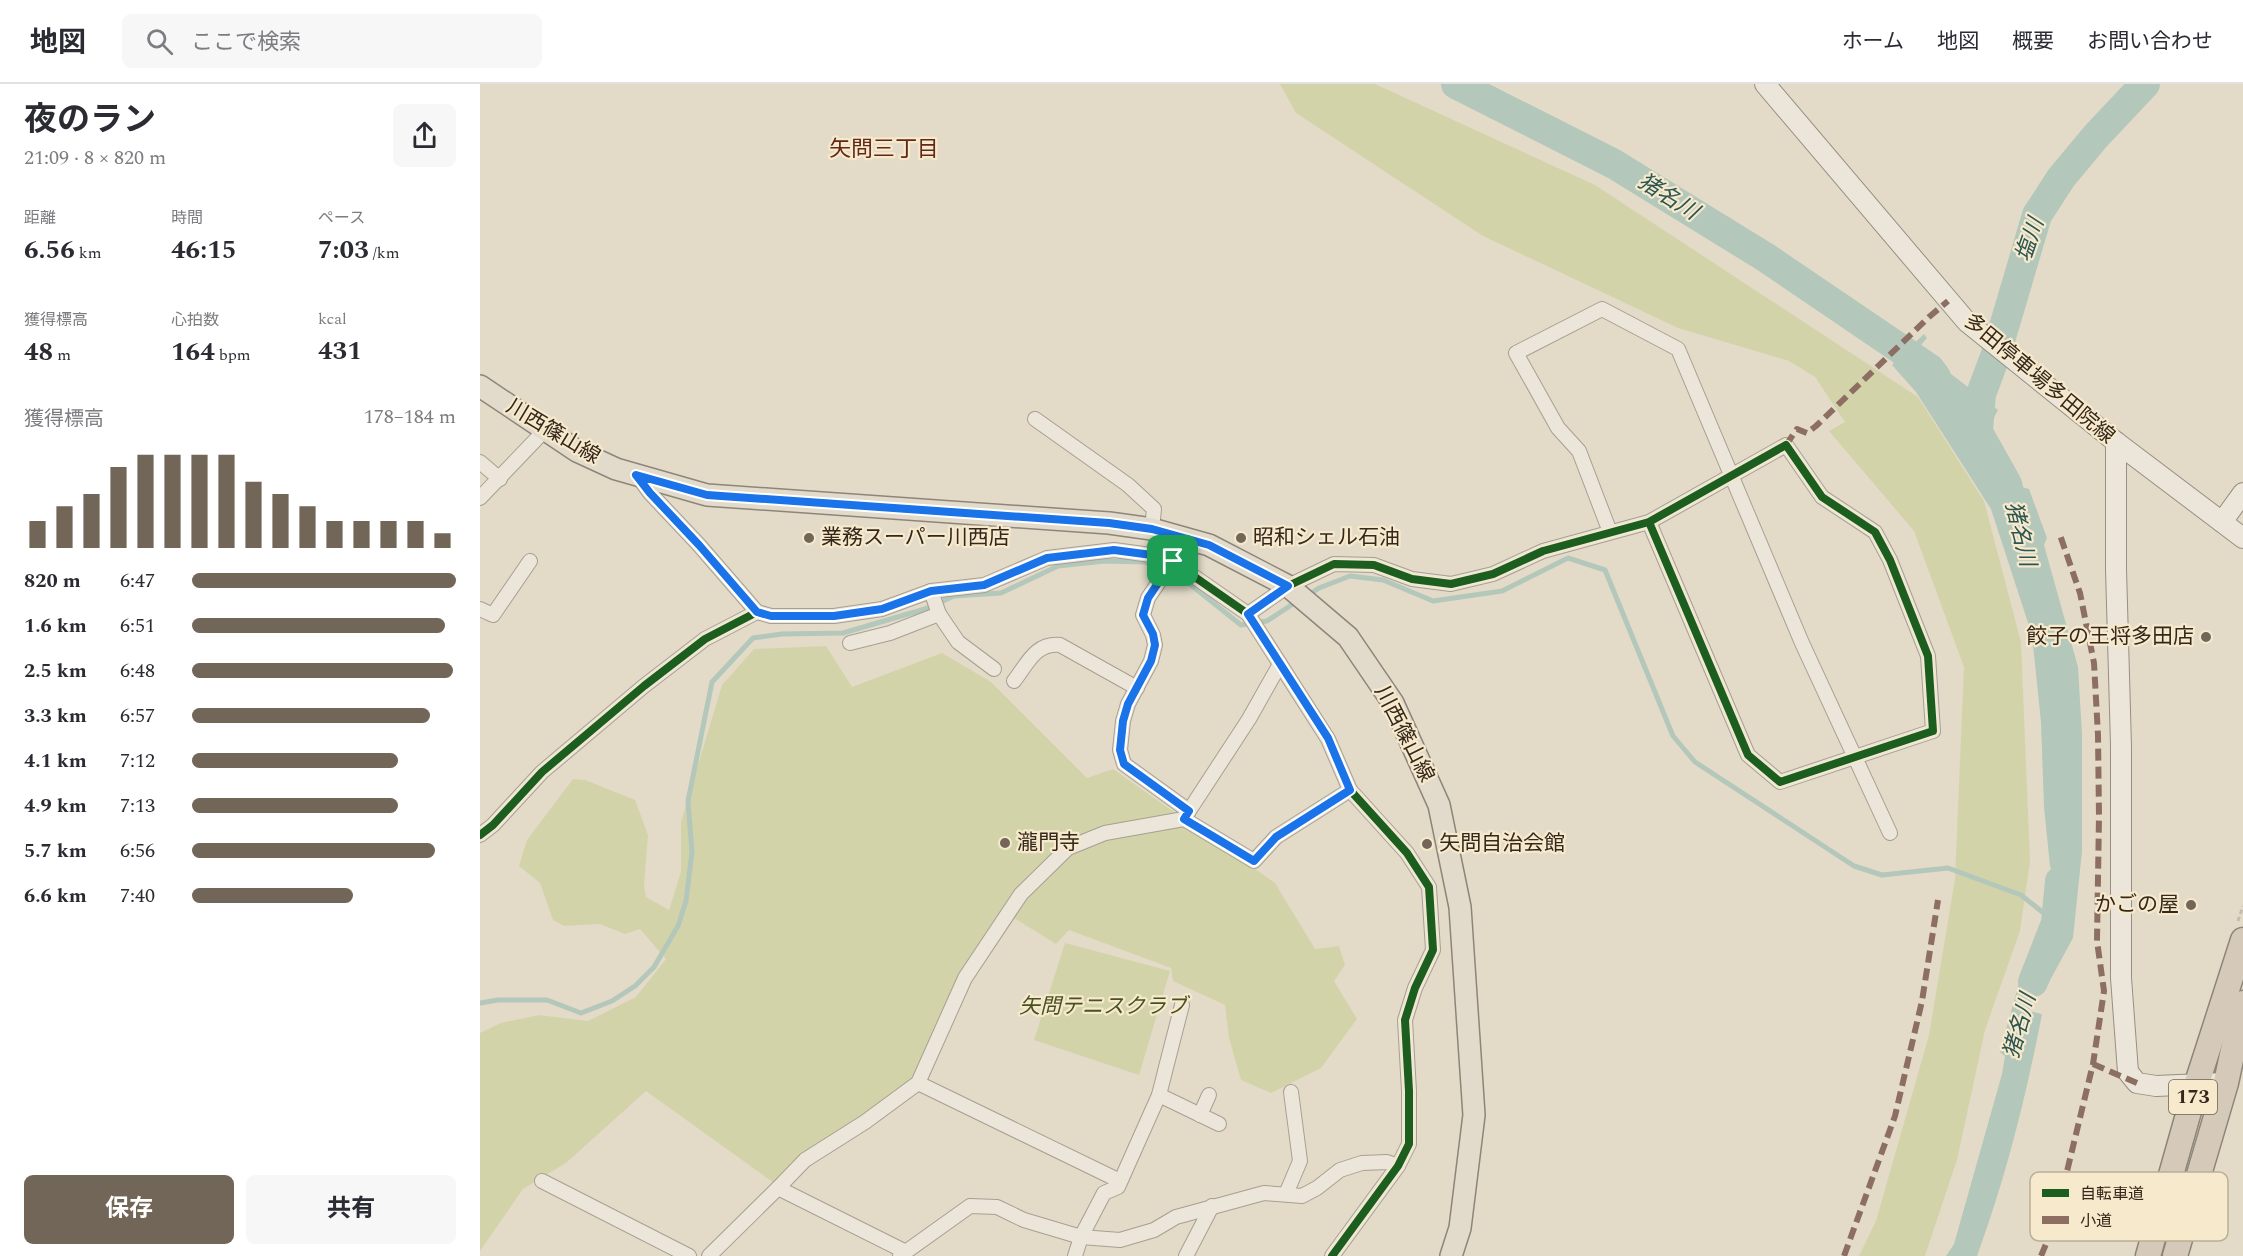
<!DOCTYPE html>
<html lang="ja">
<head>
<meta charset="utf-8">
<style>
	:root { --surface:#fff; --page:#f7f7f7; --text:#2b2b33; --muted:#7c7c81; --line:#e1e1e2; --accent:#726658 }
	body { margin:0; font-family:Spectral,"Noto Sans JP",serif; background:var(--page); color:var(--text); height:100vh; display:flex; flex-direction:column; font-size:22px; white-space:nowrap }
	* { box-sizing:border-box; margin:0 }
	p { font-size:20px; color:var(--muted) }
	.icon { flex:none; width:33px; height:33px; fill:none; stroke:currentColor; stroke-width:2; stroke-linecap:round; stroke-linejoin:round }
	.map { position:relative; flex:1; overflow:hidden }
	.details { display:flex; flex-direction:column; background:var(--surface); width:480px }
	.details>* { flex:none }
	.pin { position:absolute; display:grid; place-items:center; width:51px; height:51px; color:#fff; margin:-26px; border-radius:12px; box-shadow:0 3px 9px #0006 }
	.round { display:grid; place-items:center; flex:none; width:63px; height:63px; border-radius:9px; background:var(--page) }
	.head { display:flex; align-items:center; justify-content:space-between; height:102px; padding:0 24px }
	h1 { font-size:33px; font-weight:700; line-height:45px }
	.metrics { display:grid; grid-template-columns:repeat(3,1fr); gap:9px; height:102px; padding:6px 24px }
	.metrics div { display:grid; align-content:center }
	.metrics b { font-size:26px; font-weight:700 }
	.metrics small { font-size:16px; font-weight:400 }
	.metrics p { font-size:16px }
	.chart { height:168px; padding:12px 24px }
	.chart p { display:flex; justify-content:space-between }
	.chart svg { width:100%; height:108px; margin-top:6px; stroke:var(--accent); stroke-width:6 }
	.primary-button { display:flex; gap:12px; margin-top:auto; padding:12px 24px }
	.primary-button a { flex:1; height:69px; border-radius:9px; background:var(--accent); color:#fff; font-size:24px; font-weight:700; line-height:69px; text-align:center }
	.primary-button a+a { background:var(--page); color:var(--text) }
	ul { padding:0 24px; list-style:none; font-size:20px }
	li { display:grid; grid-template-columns:96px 72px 1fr; align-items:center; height:45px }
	li i { height:15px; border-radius:8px; background:var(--accent) }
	header { display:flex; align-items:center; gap:36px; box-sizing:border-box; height:84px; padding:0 30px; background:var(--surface); border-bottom:2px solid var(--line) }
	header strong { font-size:28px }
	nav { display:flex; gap:33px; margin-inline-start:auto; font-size:21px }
	.search { width:420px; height:54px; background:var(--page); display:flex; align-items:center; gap:15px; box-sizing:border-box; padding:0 21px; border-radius:9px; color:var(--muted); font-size:22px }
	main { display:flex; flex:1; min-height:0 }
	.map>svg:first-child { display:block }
	.green { fill:#d3d3aa }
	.water { fill:#b4c7bb }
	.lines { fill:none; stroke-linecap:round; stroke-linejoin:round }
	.stream { stroke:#b4c7bb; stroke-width:5 }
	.river { stroke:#b4c7bb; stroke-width:30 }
	.street-casing { stroke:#a79f92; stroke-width:16 }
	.secondary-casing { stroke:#978f82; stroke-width:22 }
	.primary-casing { stroke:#8d8579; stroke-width:24 }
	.highway-casing { stroke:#8d8579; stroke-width:27 }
	.path { stroke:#c3bcb1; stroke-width:3; stroke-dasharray:4.5 3; stroke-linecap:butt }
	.street { stroke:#ebe5da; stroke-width:14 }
	.secondary { stroke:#ebe5da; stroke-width:20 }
	.primary { stroke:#e2dbcb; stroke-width:21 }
	.highway { stroke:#d5cab9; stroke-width:24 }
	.quiet { stroke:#8d6e63; stroke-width:6; stroke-dasharray:12 6; stroke-linecap:butt }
	.cycleway-casing { stroke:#f6e9cc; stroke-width:11 }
	.cycleway { stroke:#1b5e20; stroke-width:8 }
	.route-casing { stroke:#fff; stroke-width:12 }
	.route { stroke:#1a73e8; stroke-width:8 }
	.poi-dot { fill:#726658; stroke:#f6e9cc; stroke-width:2 }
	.labels { text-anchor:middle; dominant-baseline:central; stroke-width:4.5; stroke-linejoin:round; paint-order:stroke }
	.shield { fill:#f6e9cc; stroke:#6f6150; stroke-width:1.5 }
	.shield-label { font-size:20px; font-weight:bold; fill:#35271b }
	.street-label { font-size:21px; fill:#35271b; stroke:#f6e9cc }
	.poi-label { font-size:21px; fill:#35271b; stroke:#f6e9cc; text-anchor:start }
	.park-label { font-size:21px; font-style:italic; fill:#465221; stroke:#f6e9cc }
	.neighbourhood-label { font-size:22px; fill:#622719; stroke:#f6e9cc }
	.water-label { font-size:22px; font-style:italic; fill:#2a5552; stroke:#f6e9cc }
	.key { fill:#f6e9cc; stroke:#bcaf97; stroke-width:1.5 }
	.key-label { font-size:16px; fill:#35271b }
</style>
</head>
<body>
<header>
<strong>地図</strong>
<div class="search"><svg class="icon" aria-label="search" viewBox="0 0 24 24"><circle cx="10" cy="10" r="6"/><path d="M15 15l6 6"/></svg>ここで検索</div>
<nav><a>ホーム</a><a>地図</a><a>概要</a><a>お問い合わせ</a></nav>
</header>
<main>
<section class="details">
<div class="head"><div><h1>夜のラン</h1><p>21:09 · 8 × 820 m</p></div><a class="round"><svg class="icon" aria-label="share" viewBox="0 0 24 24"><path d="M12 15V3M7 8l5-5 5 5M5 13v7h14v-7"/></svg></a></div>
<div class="metrics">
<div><p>距離</p><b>6.56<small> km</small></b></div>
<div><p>時間</p><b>46:15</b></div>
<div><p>ペース</p><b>7:03<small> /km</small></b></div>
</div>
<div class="metrics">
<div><p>獲得標高</p><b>48<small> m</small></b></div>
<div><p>心拍数</p><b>164<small> bpm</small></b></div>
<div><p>kcal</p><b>431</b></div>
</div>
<div class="chart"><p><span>獲得標高</span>178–184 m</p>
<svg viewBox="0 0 160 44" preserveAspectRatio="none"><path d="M5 44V33M15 44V27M25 44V22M35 44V11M45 44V6M55 44V6M65 44V6M75 44V6M85 44V17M95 44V22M105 44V27M115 44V33M125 44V33M135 44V33M145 44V33M155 44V38"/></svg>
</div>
<ul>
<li><b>820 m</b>6:47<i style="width:100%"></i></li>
<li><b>1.6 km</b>6:51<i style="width:96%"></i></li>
<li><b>2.5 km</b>6:48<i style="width:99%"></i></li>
<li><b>3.3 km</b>6:57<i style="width:90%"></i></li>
<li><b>4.1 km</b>7:12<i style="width:78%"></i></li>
<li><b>4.9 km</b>7:13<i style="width:78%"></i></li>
<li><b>5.7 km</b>6:56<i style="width:92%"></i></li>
<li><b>6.6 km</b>7:40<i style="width:61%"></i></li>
</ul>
<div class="primary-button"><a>保存</a><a>共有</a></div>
</section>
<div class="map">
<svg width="1763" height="1172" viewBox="0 0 1763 1172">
	<rect width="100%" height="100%" fill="#e3dbc8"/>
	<g class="green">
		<polygon points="800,0 895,0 1115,101 1438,313 1504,417 1541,558 1550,778 1540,847 1505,946 1477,1076 1445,1172 1379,1172 1396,1137 1449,951 1475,795 1484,583 1434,447 1349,347 1365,338 1335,293 1309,277 1198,244 1003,152 816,29"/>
		<polygon points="346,562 372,603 462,569 511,598 607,694 633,685 795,799 835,865 859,862 865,881 854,897 877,935 841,984 791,1009 761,996 749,954 745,921 693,897 691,884 589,846 576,860 534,834 501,859 436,997 294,1099 166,1007 86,1079 43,1105 0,1167 0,949 21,939 59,931 108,937 156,913 186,875 160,845 145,850 120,840 84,842 73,836 60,799 39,782 47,756 93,695 105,696 155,716 168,751 164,802 166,813 189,826 201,788 201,738 242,601 274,565"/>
		<polygon points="585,859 690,887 659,991 554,956"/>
	</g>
	<path class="water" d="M1444 250 1447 254 1440 262 1460 276 1458 280 1518 326C1507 345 1509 356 1516 376L1511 381 1518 390H1526L1533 400 1541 398 1542 403 1549 405 1567 454 1564 461 1598 583 1602 650V767L1593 854 1568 900 1557 897 1549 927 1562 930C1546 1013 1526 1093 1497 1172H1466L1474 1160 1522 990 1525 972 1520 968 1542 888 1558 869 1577 853 1575 795 1570 782 1564 723 1561 638 1552 551 1511 425 1436 308 1412 281Z"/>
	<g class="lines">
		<g class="stream">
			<polyline points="827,512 839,504 870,492 903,496 953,517 1022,507 1088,474 1125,486 1193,652 1215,678 1374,782 1402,791 1468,784 1541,811 1576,839"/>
			<polyline points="0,919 18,916 67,916 101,929 132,917 155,902 174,883 198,842 206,817 212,768 208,717 232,598 273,554 302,550 363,549 445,525 474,512 521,509 578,482 625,477 665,478 701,493 761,541 787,537 819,516"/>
		</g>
		<g class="river">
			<polyline points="976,0 1134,80 1285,173 1450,285 1456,293"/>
			<polyline points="1495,343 1527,400 1534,429"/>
			<polyline points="1498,346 1501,310 1516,270 1557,131 1581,94 1616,52 1665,0"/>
			<polyline points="1553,898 1576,839 1580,797"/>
		</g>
		<g class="street-casing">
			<g id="street">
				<polyline points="555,335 648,401 674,425 672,445"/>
				<polyline points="0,378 20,395"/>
				<polyline points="157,391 170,409 219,461 277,528"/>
				<polyline points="0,414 65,346"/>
				<polyline points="1130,448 1099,367 1078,344 1036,269 1122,225 1198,265 1322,559 1410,749"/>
				<polyline points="693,477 668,514 663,531 673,551 675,561 671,577 648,620 643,637 640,666 644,680 709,727"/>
				<polyline points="451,507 459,530 478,558 514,585"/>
				<polyline points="0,525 13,531 50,477"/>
				<polyline points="768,530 808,502 854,480 894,481 932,495 971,500 1013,490 1063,467 1169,438 1306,361 1342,413 1395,448 1410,476 1448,572 1453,647 1300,698 1268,671 1169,438"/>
				<polyline points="370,559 410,549 459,530"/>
				<path d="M534 597C548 579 555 559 580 561L657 604"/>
				<polyline points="705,733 769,635 800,580"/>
				<polyline points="0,751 13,741 62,688 164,602 225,555 277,528 291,532 354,532 402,525 451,507 504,501 567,474 634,466 686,473 768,530 848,655 870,706 927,769 949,803 953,866 935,904 925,936 929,1007 929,1060 918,1082 852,1172"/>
				<polyline points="438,999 640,1097"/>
				<polyline points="679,1011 739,1040"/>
				<polyline points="720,1031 729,1011"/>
				<polyline points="62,1097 209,1172"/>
				<polyline points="298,1104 325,1076 385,1038 438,999 485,894 541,810 588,764 625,749 704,735 774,777 796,753 870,706"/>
				<polyline points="806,1110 820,1077 811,1008"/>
				<polyline points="229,1172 298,1104 426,1168 424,1172"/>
				<polyline points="420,1172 490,1122 517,1123 544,1136 601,1153 624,1109 638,1103 679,1011 702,921 685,987"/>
				<polyline points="595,1172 601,1153 640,1156 674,1146 696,1133 784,1109 822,1112 837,1104 860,1086 882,1079 907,1078 918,1082"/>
				<polyline points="706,1172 732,1122"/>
			</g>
		</g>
		<g class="secondary-casing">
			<g id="secondary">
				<polyline points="1285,0 1487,238 1636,358 1763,454"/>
				<polyline points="1636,358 1636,485 1641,662 1641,894 1648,988 1657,999 1676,1002 1746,999"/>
				<polyline points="1742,438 1763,409"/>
			</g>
		</g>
		<g class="primary-casing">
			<polyline id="primary" points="0,302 97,367 136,385 227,411 629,439 672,445 729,461 808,502 868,553 913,619 959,721 980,823 994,1031 980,1144 971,1172"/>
		</g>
		<g class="highway-casing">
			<g id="highway">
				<polyline points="1668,1172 1717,999 1763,856"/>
				<polyline points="1695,1172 1746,999 1763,919"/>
			</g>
		</g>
		<polyline class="path" points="1758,837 1763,822"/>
		<use href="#street" class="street"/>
		<use href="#secondary" class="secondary"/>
		<use href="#primary" class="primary"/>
		<use href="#highway" class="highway"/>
		<g class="quiet">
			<polyline points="1306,361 1317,345 1327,349 1336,342 1449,233 1468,217"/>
			<polyline points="1613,980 1657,999"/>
			<polyline points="1364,1172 1415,1032 1442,917 1458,816"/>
			<polyline points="1561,1172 1574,1141 1613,980 1624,907 1617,857 1619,732 1618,651 1614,579 1600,509 1580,451"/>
		</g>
		<g class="cycleway-casing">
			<g id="cycleway">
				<polyline points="768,530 808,502 854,480 894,481 932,495 971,500 1013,490 1063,467 1169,438 1306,361 1342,413 1395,448 1410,476 1448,572 1453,647 1300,698 1268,671 1169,438"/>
				<polyline points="0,751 13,741 62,688 164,602 225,555 277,528 291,532 354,532 402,525 451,507 504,501 567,474 634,466 686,473 768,530 848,655 870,706 927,769 949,803 953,866 935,904 925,936 929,1007 929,1060 918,1082 852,1172"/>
			</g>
		</g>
		<use href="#cycleway" class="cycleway"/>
	</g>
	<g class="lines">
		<g class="route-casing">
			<polygon id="route" points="156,391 227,411 629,439 672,445 729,461 808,502 768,530 848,654 870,706 796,753 774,777 704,735 709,727 644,680 640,666 643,637 648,620 671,577 675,561 673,550 663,531 668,514 693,477 687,473 634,466 567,474 504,501 451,507 402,525 354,532 291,532 277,528 219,461 170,409"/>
		</g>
		<use href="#route" class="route"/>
	</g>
	<g class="poi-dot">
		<circle cx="329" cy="454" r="6"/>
		<circle cx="761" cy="454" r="6"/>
		<circle cx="1726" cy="553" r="6"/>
		<circle cx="525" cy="759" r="6"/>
		<circle cx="947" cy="760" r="6"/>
		<circle cx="1711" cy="821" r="6"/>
	</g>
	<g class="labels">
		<rect class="shield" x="1689" y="996" width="48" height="34" rx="4.5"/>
		<g class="shield-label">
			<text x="1713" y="1013">173</text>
		</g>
		<g class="street-label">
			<text transform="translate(1559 295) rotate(40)">多田停車場多田院線</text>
			<text transform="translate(73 348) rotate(31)">川西篠山線</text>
			<text transform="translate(924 650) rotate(63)">川西篠山線</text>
		</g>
		<g class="poi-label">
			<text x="341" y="454">業務スーパー川西店</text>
			<text x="773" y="454">昭和シェル石油</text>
			<text x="1714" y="553" text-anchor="end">餃子の王将多田店</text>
			<text x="537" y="759">瀧門寺</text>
			<text x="959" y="760">矢問自治会館</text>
			<text x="1699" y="821" text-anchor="end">かごの屋</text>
		</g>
		<g class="park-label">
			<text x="623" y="923">矢問テニスクラブ</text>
		</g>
		<g class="neighbourhood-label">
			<text x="404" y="65">矢問三丁目</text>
		</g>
		<g class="water-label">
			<text transform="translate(1188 113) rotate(32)">猪名川</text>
			<text transform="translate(1550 156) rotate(-71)">塩川</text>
			<text transform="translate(1540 450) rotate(76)">猪名川</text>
			<text transform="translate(1540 942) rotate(-74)">猪名川</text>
		</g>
	</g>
	<rect x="1550" y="1088" width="198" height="69" rx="9" class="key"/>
	<rect x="1562" y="1105" width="27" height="8" fill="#1b5e20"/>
	<rect x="1562" y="1132" width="27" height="8" fill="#8d6e63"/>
	<g class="key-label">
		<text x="1600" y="1115">自転車道</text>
		<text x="1600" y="1142">小道</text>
	</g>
</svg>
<div class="pin" style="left:693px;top:477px;background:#1e9e55"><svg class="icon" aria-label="arrive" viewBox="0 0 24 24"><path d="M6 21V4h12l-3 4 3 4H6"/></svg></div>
</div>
</main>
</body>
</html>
